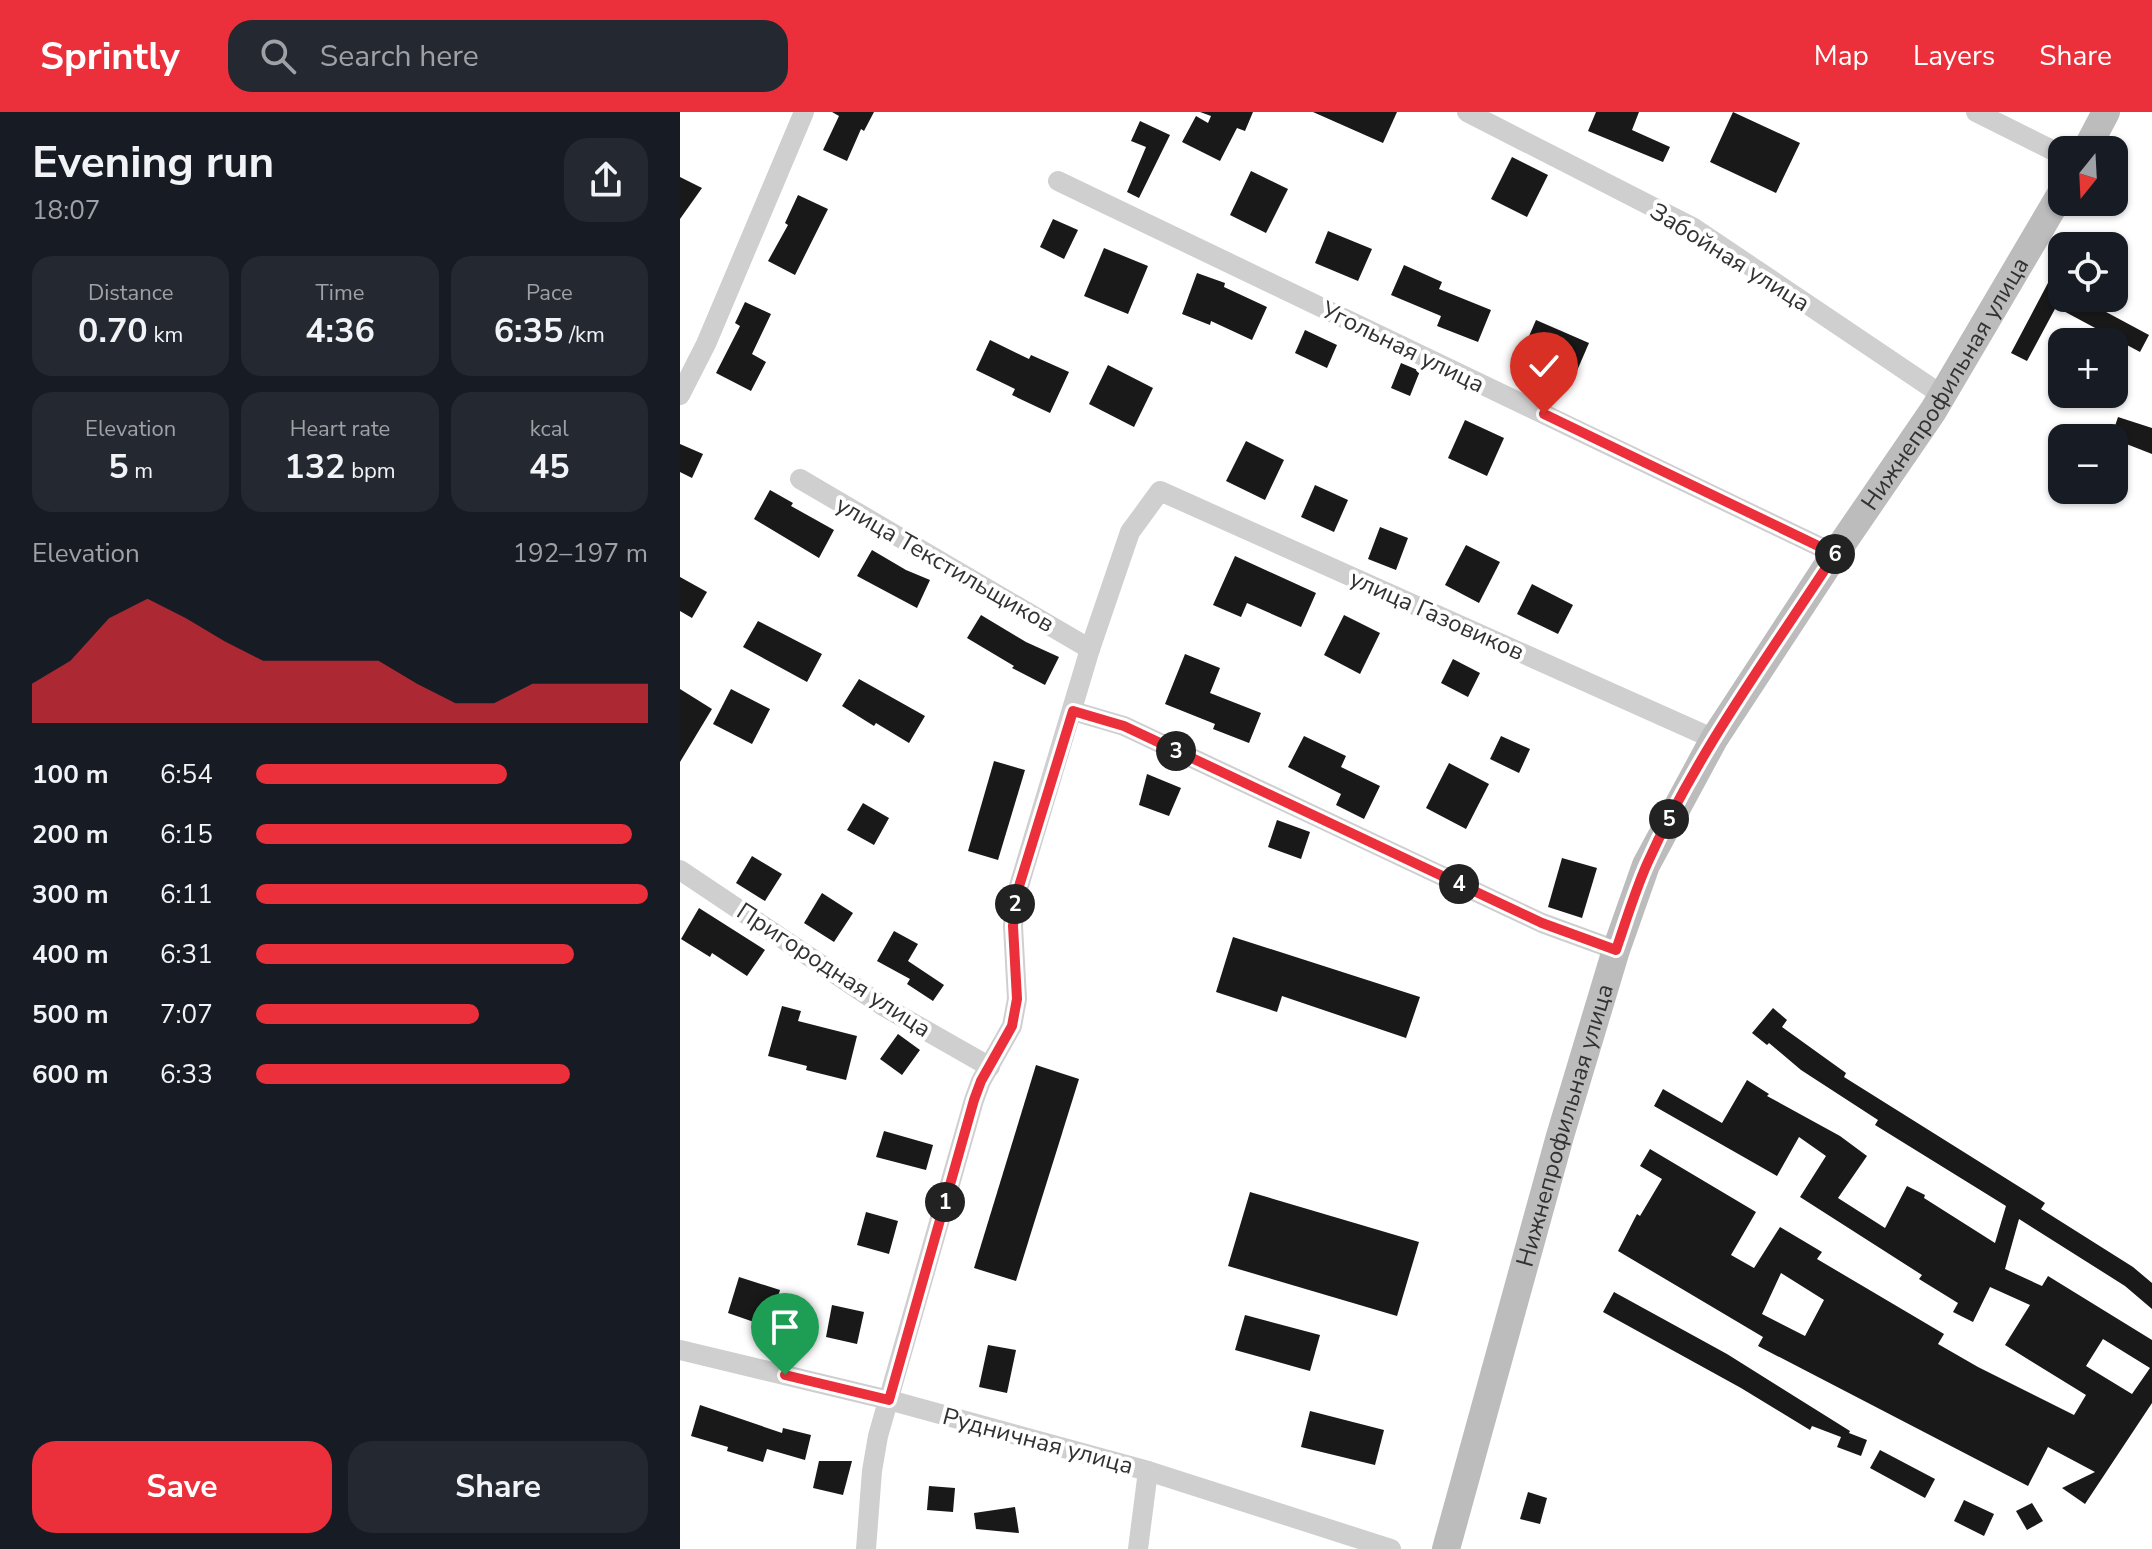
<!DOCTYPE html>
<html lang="en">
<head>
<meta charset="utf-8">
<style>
	:root { --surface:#171b24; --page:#242831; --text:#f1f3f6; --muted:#9ea1a6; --accent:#ec303b }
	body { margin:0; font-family:"Nunito Sans",sans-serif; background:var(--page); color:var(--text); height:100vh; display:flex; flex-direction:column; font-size:30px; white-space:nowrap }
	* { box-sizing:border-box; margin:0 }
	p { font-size:26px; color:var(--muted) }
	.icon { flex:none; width:44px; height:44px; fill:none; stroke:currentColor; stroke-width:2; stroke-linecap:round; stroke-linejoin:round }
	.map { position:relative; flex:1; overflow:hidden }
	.drawer { display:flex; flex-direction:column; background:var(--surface); width:680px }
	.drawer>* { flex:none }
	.needle { width:52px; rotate:198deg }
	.tools { position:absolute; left:1368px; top:24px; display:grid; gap:16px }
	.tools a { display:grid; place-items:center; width:80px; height:80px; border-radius:16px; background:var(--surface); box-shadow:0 2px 6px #0004; font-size:40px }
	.pin { position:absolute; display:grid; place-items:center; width:68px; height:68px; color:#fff; margin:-82px -34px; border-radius:50% 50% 50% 0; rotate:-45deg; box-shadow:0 0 8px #0007 }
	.pin .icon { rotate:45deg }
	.km { position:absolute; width:40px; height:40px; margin:-20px; border-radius:50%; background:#222; color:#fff; font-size:22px; line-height:40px; text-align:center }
	.round { display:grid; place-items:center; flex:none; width:84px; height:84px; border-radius:24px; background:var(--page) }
	.overview { display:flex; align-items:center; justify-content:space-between; height:136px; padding:0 32px }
	h1 { font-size:44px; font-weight:700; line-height:60px }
	.stats { display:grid; grid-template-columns:repeat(3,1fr); gap:12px; height:136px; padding:8px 32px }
	.stats div { display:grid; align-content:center; border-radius:20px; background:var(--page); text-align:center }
	.stats b { font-size:34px; font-weight:700 }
	.stats small { font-size:22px; font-weight:400 }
	.stats p { font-size:22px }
	.chart { height:224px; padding:16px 32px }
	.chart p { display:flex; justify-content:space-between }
	.chart svg { width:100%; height:144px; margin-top:8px; fill:var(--accent); opacity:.7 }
	.button { display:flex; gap:16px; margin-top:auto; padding:16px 32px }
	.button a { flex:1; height:92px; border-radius:24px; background:var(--accent); color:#fff; font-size:32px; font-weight:700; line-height:92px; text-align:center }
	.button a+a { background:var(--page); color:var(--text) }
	ul { padding:0 32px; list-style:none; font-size:26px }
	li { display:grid; grid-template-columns:128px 96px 1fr; align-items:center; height:60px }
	li i { height:20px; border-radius:10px; background:var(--accent) }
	header { display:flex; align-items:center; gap:48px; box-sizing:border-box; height:112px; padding:0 40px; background:var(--accent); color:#fff }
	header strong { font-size:38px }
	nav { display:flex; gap:44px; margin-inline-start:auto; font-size:28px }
	.search { width:560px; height:72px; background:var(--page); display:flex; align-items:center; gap:20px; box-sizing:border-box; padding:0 28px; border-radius:24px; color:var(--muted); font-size:30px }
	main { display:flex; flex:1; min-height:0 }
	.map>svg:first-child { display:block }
	.building { fill:#191919; fill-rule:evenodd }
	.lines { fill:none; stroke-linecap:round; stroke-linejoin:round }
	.street { stroke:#cfcfcf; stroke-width:20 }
	.secondary { stroke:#bcbcbc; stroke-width:28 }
	.route-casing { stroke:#fff; stroke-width:16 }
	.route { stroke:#ec303b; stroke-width:10 }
	.labels { text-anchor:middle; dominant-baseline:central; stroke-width:8; stroke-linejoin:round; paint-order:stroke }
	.street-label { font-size:24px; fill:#323232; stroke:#fff }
</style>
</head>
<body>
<header>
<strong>Sprintly</strong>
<div class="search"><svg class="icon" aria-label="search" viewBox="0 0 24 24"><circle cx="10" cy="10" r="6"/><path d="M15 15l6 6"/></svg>Search here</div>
<nav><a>Map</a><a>Layers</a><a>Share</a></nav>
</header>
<main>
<section class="drawer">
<div class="overview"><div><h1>Evening run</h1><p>18:07</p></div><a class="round"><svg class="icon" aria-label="share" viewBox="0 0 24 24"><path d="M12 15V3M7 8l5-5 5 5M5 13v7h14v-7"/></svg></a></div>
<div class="stats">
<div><p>Distance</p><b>0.70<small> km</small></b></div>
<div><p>Time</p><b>4:36</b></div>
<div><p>Pace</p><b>6:35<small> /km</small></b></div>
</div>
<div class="stats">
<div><p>Elevation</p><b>5<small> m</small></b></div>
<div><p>Heart rate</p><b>132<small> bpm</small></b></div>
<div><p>kcal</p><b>45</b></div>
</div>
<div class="chart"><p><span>Elevation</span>192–197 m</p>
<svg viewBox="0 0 160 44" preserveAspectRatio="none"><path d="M0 44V32L10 25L20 12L30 6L40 12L50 19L60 25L70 25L80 25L90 25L100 32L110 38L120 38L130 32L140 32L150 32L160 32V44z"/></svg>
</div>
<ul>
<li><b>100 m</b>6:54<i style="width:64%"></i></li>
<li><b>200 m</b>6:15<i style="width:96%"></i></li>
<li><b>300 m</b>6:11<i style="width:100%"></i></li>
<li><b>400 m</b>6:31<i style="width:81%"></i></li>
<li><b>500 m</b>7:07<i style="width:57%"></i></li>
<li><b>600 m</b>6:33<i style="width:80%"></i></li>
</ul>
<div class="button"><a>Save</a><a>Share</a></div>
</section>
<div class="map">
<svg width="1472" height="1437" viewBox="0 0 1472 1437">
	<rect width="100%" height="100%" fill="#fff"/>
	<g class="building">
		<polygon points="152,0 194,0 184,19 181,17 167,49 143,38 159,4"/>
		<polygon points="520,0 573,0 565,19 557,16 540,49 502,30 516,4 528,11 531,4"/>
		<polygon points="633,0 717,0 703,31"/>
		<polygon points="916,0 959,0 952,18 990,35 983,50 908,19"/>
		<polygon points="1053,0 1120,31 1096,81 1030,50"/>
		<polygon points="460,9 490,23 459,86 447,80 466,35 451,29"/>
		<polygon points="832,45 868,63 847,105 811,87"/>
		<polygon points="571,59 608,77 586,121 550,103"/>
		<polygon points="0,65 22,76 0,107"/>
		<polygon points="118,83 148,97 115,163 88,149 108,113 105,111"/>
		<polygon points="373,107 398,118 384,147 360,135"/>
		<polygon points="648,119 692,137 678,169 635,151"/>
		<polygon points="424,136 468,154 448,202 404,184"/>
		<polygon points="724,153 762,170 759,177 811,198 798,230 757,214 761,204 711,183"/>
		<polygon points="517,161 545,171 544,175 587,195 572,228 531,209 530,213 502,202"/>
		<polygon points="1369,169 1382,176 1382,186 1400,186 1469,223 1460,240 1376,195 1347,249 1331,241"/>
		<polygon points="65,190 91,202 72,242 86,250 71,279 36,261 60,214 55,211"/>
		<polygon points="856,208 909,231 893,268 840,245"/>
		<polygon points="625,218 657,233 647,256 615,241"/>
		<polygon points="310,228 349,247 351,243 389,260 370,301 332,283 335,277 296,258"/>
		<polygon points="721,251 740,259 730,284 711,276"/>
		<polygon points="428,253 473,276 454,315 409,292"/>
		<polygon points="1438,305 1472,316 1472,342 1431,326"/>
		<polygon points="785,308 824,326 807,364 768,346"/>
		<polygon points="566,329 604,348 585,388 546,369"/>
		<polygon points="0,332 23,342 12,366 0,360"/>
		<polygon points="635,373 668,388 654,420 621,405"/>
		<polygon points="90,378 113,391 111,394 154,418 139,446 74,407"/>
		<polygon points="700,415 728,426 716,458 688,447"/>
		<polygon points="786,433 820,450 799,491 765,473"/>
		<polygon points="192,438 226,458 250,468 237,496 177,464"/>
		<polygon points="555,444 636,481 621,515 567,491 561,505 533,493"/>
		<polygon points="0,465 27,480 12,506 0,499"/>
		<polygon points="852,472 893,493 878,522 837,502"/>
		<polygon points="301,503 346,530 379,545 365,573 332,556 334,554 287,526"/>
		<polygon points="664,503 700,521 680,562 644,543"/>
		<polygon points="78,509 142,542 127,570 63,535"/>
		<polygon points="505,542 540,556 530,581 581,601 569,631 533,617 535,612 485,592"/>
		<polygon points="773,547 800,561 788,585 761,571"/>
		<polygon points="179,567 245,604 229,631 196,611 194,614 162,594"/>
		<polygon points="0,577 32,597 0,650"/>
		<polygon points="51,577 90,597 72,632 33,612"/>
		<polygon points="624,624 666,644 661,655 700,674 684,707 656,693 661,682 608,655"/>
		<polygon points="821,624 850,637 839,661 810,647"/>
		<polygon points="314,649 345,658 318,748 288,739"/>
		<polygon points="769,651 809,672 786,717 746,696"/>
		<polygon points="467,662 501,676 489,704 459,693"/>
		<polygon points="183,691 209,706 194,733 167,718"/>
		<polygon points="597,708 630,720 621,747 588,735"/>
		<polygon points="72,744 102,762 85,789 56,771"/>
		<polygon points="882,746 917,756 902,806 868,795"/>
		<polygon points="142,781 173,801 154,830 124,811"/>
		<polygon points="19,796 85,838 67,864 32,841 30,845 1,827"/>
		<polygon points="214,819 238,832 228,849 264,873 253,889 227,872 230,867 197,849"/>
		<polygon points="553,825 740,885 726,926 602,884 597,900 536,880"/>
		<polygon points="102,894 121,899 118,909 177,924 166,968 126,958 127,954 88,944"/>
		<path d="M1093 896 1107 908 1102 915 1166 961 1164 965 1365 1091 1361 1097 1453 1155 1472 1171V1197L1445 1174 1339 1107 1325 1157 1362 1174 1368 1164 1472 1228V1291L1405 1392 1382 1376 1415 1360 1368 1335 1348 1374 1078 1234 1083 1225 938 1139 957 1102 960 1104 982 1067 960 1054 970 1037 1076 1100 1051 1143 1074 1156 1100 1115 1142 1140 1137 1147 1264 1222 1258 1232 1298 1255 1394 1303 1406 1283 1325 1233 1350 1193 1310 1175 1293 1210 1273 1200 1278 1191 1239 1167 1242 1163 1120 1085 1146 1044 1119 1025 1097 1064 974 994 983 977 1042 1011 1067 968 1089 982 1087 984 1160 1024 1187 1044 1158 1086 1205 1116 1227 1074 1245 1083 1244 1086 1315 1131 1326 1094 1195 1013 1198 1008 1121 958 1089 931 1087 933 1072 921ZM1101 1161 1144 1188 1125 1224 1082 1202ZM1423 1227 1470 1256 1452 1282 1406 1254Z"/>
		<polygon points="218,922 240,938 222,963 200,947"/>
		<polygon points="356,953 399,967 336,1169 294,1156"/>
		<polygon points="204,1019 253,1033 246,1058 196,1045"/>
		<polygon points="570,1080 739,1130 717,1204 548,1154"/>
		<polygon points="186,1100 218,1109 209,1142 177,1133"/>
		<polygon points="59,1165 100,1178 88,1215 48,1201"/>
		<polygon points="934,1180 1047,1242 1170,1319 1169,1321 1187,1328 1181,1344 1157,1335 1161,1325 1132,1314 1130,1318 1061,1276 923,1200"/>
		<polygon points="152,1193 184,1200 177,1232 146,1225"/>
		<polygon points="565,1203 640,1223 630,1259 555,1238"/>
		<polygon points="308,1233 336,1238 327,1281 299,1275"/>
		<polygon points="20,1293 102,1321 103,1316 131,1323 125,1348 87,1337 83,1350 47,1339 48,1335 11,1324"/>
		<polygon points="630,1299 704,1318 695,1353 621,1335"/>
		<polygon points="1200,1338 1255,1367 1245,1386 1190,1356"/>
		<polygon points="139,1349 172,1349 163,1383 133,1376"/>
		<polygon points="249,1374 275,1376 273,1400 247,1398"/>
		<polygon points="848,1380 867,1386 860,1412 840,1407"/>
		<polygon points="1284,1388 1314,1402 1304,1424 1274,1409"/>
		<polygon points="1352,1391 1363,1409 1347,1418 1336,1399"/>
		<polygon points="335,1395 339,1421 296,1417 294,1401"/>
	</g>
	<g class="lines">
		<g class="street">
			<polyline points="787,0 1014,116 1262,283"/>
			<polyline points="1296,0 1382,43"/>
			<polyline points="378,69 1155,442"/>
			<polyline points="0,283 26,232 124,0"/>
			<polyline points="120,367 410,537"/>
			<polyline points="393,599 444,614 862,811 936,838"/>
			<polyline points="0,758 203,894 310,955"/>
			<polyline points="0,1238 209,1288 468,1359 711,1437"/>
			<polyline points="186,1437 192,1359 198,1324 294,988 301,969 332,914 337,887 333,814 336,784 410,537 450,420 480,379 1034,627"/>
			<polyline points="458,1437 468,1359"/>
		</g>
		<g class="secondary">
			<polyline points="1406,38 1426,0"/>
			<path id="s1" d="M766 1437 880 1024 936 838 966 753 1034 627 1155 442 1253 299 1382 80"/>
		</g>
	</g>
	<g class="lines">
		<g class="route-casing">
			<path id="route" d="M105 1263 209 1288 294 988 301 969 332 914 337 887 333 814 336 784 393 599 444 614 862 811 936 838C946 809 955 779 967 752 1016 642 1090 542 1155 442L864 302"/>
		</g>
		<use href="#route" class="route"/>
	</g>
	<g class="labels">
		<g class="street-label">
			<text transform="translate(1050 145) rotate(32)">Забойная улица</text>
			<text transform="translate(723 235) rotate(26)">Угольная улица</text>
			<text stroke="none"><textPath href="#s1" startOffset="1280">Нижнепрофильная улица</textPath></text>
			<text transform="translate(265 452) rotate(30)">улица Текстильщиков</text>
			<text transform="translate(757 503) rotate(24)">улица Газовиков</text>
			<text transform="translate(154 858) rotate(33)">Пригородная улица</text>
			<text stroke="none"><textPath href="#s1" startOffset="440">Нижнепрофильная улица</textPath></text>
			<text transform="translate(358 1329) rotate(15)">Рудничная улица</text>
		</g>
	</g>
</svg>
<div class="tools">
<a><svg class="needle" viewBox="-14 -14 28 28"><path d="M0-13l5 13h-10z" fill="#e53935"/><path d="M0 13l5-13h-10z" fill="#9ea1a6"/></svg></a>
<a><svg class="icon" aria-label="locate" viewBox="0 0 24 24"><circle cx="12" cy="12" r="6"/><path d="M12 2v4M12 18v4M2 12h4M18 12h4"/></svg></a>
<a>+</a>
<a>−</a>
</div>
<div class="pin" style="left:105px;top:1263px;background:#1e9e55"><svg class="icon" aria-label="arrive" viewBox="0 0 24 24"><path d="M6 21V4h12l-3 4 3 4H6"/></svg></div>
<div class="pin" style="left:864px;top:302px;background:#d93025"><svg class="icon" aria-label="check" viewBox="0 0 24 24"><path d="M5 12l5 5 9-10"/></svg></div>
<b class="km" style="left:265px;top:1090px">1</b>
<b class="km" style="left:335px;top:792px">2</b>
<b class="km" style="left:496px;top:639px">3</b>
<b class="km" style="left:779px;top:772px">4</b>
<b class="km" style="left:989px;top:707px">5</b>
<b class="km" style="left:1155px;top:442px">6</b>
</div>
</main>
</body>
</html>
